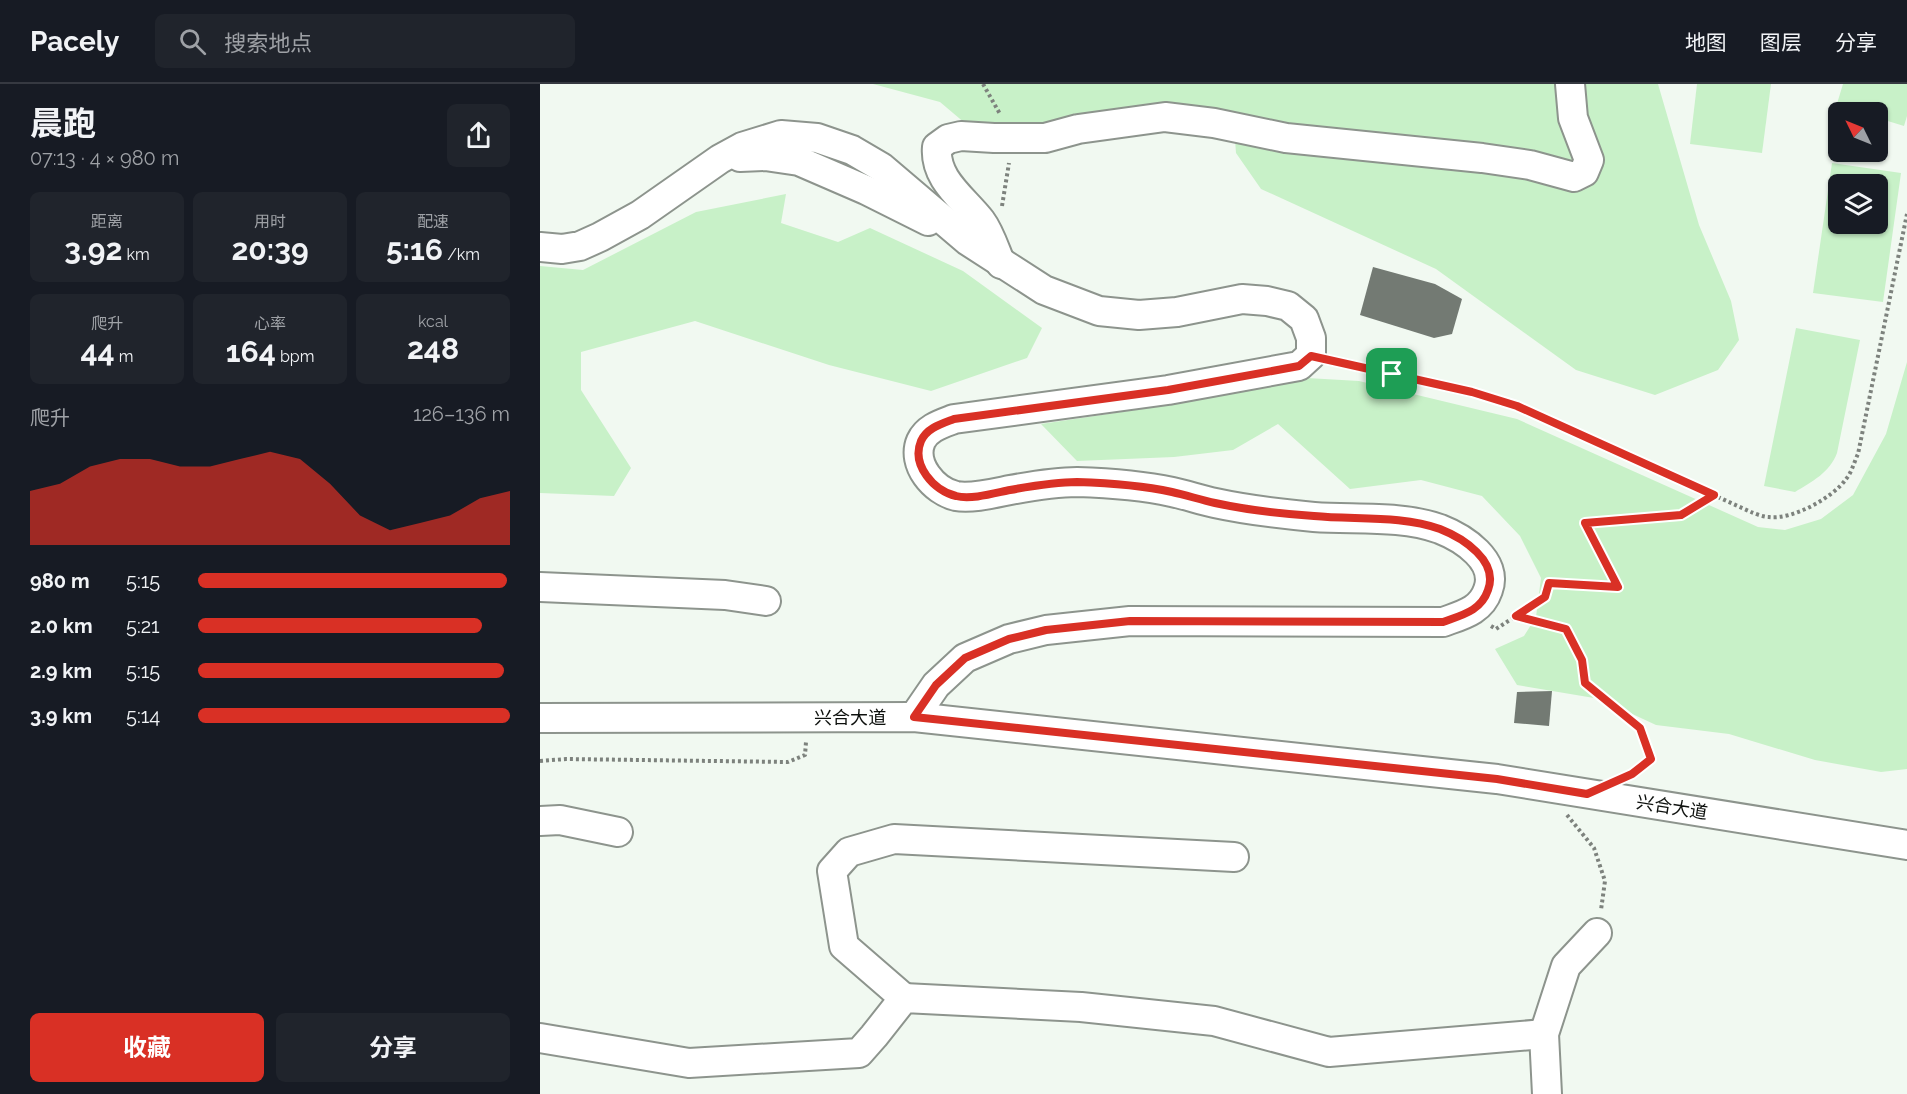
<!DOCTYPE html>
<html lang="zh">
<head>
<meta charset="utf-8">
<style>
	:root { --surface:#171b24; --page:#20242c; --text:#f1f3f6; --muted:#9ea1a6; --line:#363941; --accent:#d93025 }
	body { margin:0; font-family:Raleway,"Noto Sans SC",sans-serif; background:var(--page); color:var(--text); height:100vh; display:flex; flex-direction:column; font-size:22px; white-space:nowrap }
	* { box-sizing:border-box; margin:0 }
	p { font-size:20px; color:var(--muted) }
	.icon { flex:none; width:33px; height:33px; fill:none; stroke:currentColor; stroke-width:2; stroke-linecap:round; stroke-linejoin:round }
	.map { position:relative; flex:1; overflow:hidden }
	.panel { display:flex; flex-direction:column; background:var(--surface); width:540px }
	.panel>* { flex:none }
	.needle { width:39px; rotate:313deg }
	.buttons { position:absolute; left:1288px; top:18px; display:grid; gap:12px }
	.buttons a { display:grid; place-items:center; width:60px; height:60px; border-radius:9px; background:var(--surface); box-shadow:0 2px 4px #0004; font-size:30px }
	.pin { position:absolute; display:grid; place-items:center; width:51px; height:51px; color:#fff; margin:-26px; border-radius:12px; box-shadow:0 3px 9px #0006 }
	.round { display:grid; place-items:center; flex:none; width:63px; height:63px; border-radius:9px; background:var(--page) }
	.summary { display:flex; align-items:center; justify-content:space-between; height:102px; padding:0 30px }
	h1 { font-size:33px; font-weight:700; line-height:45px }
	.stats { display:grid; grid-template-columns:repeat(3,1fr); gap:9px; height:102px; padding:6px 30px }
	.stats div { display:grid; align-content:center; border-radius:9px; background:var(--page); text-align:center }
	.stats b { font-size:30px; font-weight:700 }
	.stats small { font-size:16px; font-weight:400 }
	.stats p { font-size:16px }
	.chart { height:168px; padding:12px 30px }
	.chart p { display:flex; justify-content:space-between }
	.chart svg { width:100%; height:108px; margin-top:6px; fill:var(--accent); opacity:.7 }
	.primary-button { display:flex; gap:12px; margin-top:auto; padding:12px 30px }
	.primary-button a { flex:1; height:69px; border-radius:9px; background:var(--accent); color:#fff; font-size:24px; font-weight:700; line-height:69px; text-align:center }
	.primary-button a+a { background:var(--page); color:var(--text) }
	ul { padding:0 30px; list-style:none; font-size:20px }
	li { display:grid; grid-template-columns:96px 72px 1fr; align-items:center; height:45px }
	li i { height:15px; border-radius:8px; background:var(--accent) }
	header { display:flex; align-items:center; gap:36px; box-sizing:border-box; height:84px; padding:0 30px; background:var(--surface); border-bottom:2px solid var(--line) }
	header strong { font-size:28px }
	nav { display:flex; gap:33px; margin-inline-start:auto; font-size:21px }
	.search { width:420px; height:54px; background:var(--page); display:flex; align-items:center; gap:15px; box-sizing:border-box; padding:0 21px; border-radius:9px; color:var(--muted); font-size:22px }
	main { display:flex; flex:1; min-height:0 }
	.map>svg:first-child { display:block }
	.green { fill:#c8f1c8; fill-rule:evenodd }
	.building { fill:#737a73 }
	.lines { fill:none; stroke-linecap:round; stroke-linejoin:round }
	.minor-casing { stroke:#8d948d; stroke-width:32 }
	.path { stroke:#7d827d; stroke-width:4; stroke-dasharray:3 3; stroke-linecap:butt }
	.minor { stroke:#fff; stroke-width:28 }
	.route-casing { stroke:#fff; stroke-width:12 }
	.route { stroke:#d93025; stroke-width:8 }
	.labels { text-anchor:middle; dominant-baseline:central; stroke-width:4.5; stroke-linejoin:round; paint-order:stroke }
	.street-label { font-size:18px; fill:#0d100d; stroke:#fff }
</style>
</head>
<body>
<header>
<strong>Pacely</strong>
<div class="search"><svg class="icon" aria-label="search" viewBox="0 0 24 24"><circle cx="10" cy="10" r="6"/><path d="M15 15l6 6"/></svg>搜索地点</div>
<nav><a>地图</a><a>图层</a><a>分享</a></nav>
</header>
<main>
<section class="panel">
<div class="summary"><div><h1>晨跑</h1><p>07:13 · 4 × 980 m</p></div><a class="round"><svg class="icon" aria-label="share" viewBox="0 0 24 24"><path d="M12 15V3M7 8l5-5 5 5M5 13v7h14v-7"/></svg></a></div>
<div class="stats">
<div><p>距离</p><b>3.92<small> km</small></b></div>
<div><p>用时</p><b>20:39</b></div>
<div><p>配速</p><b>5:16<small> /km</small></b></div>
</div>
<div class="stats">
<div><p>爬升</p><b>44<small> m</small></b></div>
<div><p>心率</p><b>164<small> bpm</small></b></div>
<div><p>kcal</p><b>248</b></div>
</div>
<div class="chart"><p><span>爬升</span>126–136 m</p>
<svg viewBox="0 0 160 44" preserveAspectRatio="none"><path d="M0 44V22L10 19L20 12L30 9L40 9L50 12L60 12L70 9L80 6L90 9L100 19L110 32L120 38L130 35L140 32L150 25L160 22V44z"/></svg>
</div>
<ul>
<li><b>980 m</b>5:15<i style="width:99%"></i></li>
<li><b>2.0 km</b>5:21<i style="width:91%"></i></li>
<li><b>2.9 km</b>5:15<i style="width:98%"></i></li>
<li><b>3.9 km</b>5:14<i style="width:100%"></i></li>
</ul>
<div class="primary-button"><a>收藏</a><a>分享</a></div>
</section>
<div class="map">
<svg width="1367" height="1010" viewBox="0 0 1367 1010">
	<rect width="100%" height="100%" fill="#f1f9f1"/>
	<g class="green">
		<polygon points="333,0 1118,0 1159,141 1191,217 1199,256 1178,286 1115,311 1036,286 896,185 721,105 696,69 693,30 499,45 426,40 400,18"/>
		<polygon points="1157,0 1231,0 1222,69 1150,60"/>
		<polygon points="1303,0 1367,0 1367,32 1364,42 1338,34 1338,28 1316,28 1296,23"/>
		<path d="M1292 79 1361 89 1343 218 1273 209ZM1299 100H1338V140H1299Z"/>
		<polygon points="246,110 241,139 298,158 330,144 423,187 502,244 487,274 391,307 289,281 155,237 41,268 41,306 91,384 74,412 0,409 0,182 43,186 156,128"/>
		<path d="M1256 244 1320 256 1297 369C1290 388 1272 398 1255 408L1224 402Z"/>
		<polygon points="1367,278 1367,685 1341,688 1275,676 1189,650 1116,641 1060,615 977,601 955,565 984,552 996,533 1001,494 980,452 942,412 881,396 810,405 738,340 693,366 634,373 537,377 501,340 635,320 767,294 819,297 977,335 1218,443 1245,446 1281,435 1313,411 1346,350"/>
	</g>
	<g class="building">
		<polygon points="833,183 895,200 922,215 912,250 894,254 820,231"/>
		<polygon points="1012,607 1009,642 974,639 977,608"/>
	</g>
	<g class="lines">
		<g class="minor-casing">
			<g id="minor">
				<polyline points="200,73 225,72 259,77 326,106 388,137"/>
				<path d="M0 163 22 165 40 162 60 153 100 131 180 75 202 63 241 51 277 54 312 66 341 83 428 157 504 206 559 227 599 231 637 228 702 215 727 217 748 222 764 235 771 254V271L759 282 628 306 414 335C401 340 387 344 381 357 371 380 394 407 416 412 431 415 455 409 470 406 492 402 515 398 537 398 569 399 600 401 632 408 646 411 661 416 675 419 707 426 742 430 774 433 815 436 861 431 900 445 923 454 959 477 948 506 941 527 922 531 903 538L590 537 506 546 469 555 425 574 396 601 374 633"/>
				<path d="M461 180C455 166 450 149 441 137 423 114 394 95 397 63L408 55 421 52 454 54H505L538 45 625 33 674 39 746 54 942 74 990 81 1034 93 1044 88 1049 76 1033 34 1030 0"/>
				<polyline points="0,503 185,511 226,517"/>
				<polyline points="0,634 374,633 957,695 1367,761"/>
				<polyline points="0,737 20,736 78,748"/>
				<polyline points="364,914 304,862 292,787 309,768 354,755 694,773"/>
				<polyline points="0,954 149,979 319,969 334,952 364,914 541,923 674,937 789,968 1004,950"/>
				<polyline points="1007,1010 1004,950 1026,882 1057,849"/>
			</g>
		</g>
		<g class="path">
			<polyline points="443,0 460,30"/>
			<polyline points="462,122 469,79"/>
			<path d="M795 277 932 308 977 322 1211 428C1216 430 1223 433 1229 433 1252 436 1293 414 1306 395 1312 388 1314 378 1318 370L1367 130"/>
			<polyline points="976,532 1026,545 1042,576 1045,599 1100,644 1111,675 1092,691"/>
			<polyline points="951,542 956,545 1005,513 1009,499 1078,503 1045,439 1141,431 1173,412"/>
			<polyline points="0,677 26,675 248,678 265,671 266,658"/>
			<polyline points="1027,731 1054,764 1065,797 1061,826"/>
		</g>
		<use href="#minor" class="minor"/>
	</g>
	<g class="lines">
		<g class="route-casing">
			<path id="route" d="M771 272 932 308 977 322 1174 411 1141 431 1045 439 1078 503 1009 499 1005 513 976 532 1026 545 1042 576 1045 599 1100 644 1111 675 1092 690 1047 710 957 695 374 633 396 601 425 574 469 555 506 546 590 537 903 538C922 531 941 527 948 506 959 477 923 454 900 445 861 431 815 436 774 432 742 430 707 426 675 419 661 416 646 411 632 408 600 401 569 399 537 398 515 398 492 402 470 406 455 409 431 416 416 412 394 407 371 381 381 357 387 344 401 340 414 335L628 306 759 282Z"/>
		</g>
		<use href="#route" class="route"/>
	</g>
	<g class="labels">
		<g class="street-label">
			<text x="310" y="633">兴合大道</text>
			<text transform="translate(1132 723) rotate(9)">兴合大道</text>
		</g>
	</g>
</svg>
<div class="buttons">
<a><svg class="needle" viewBox="-14 -14 28 28"><path d="M0-13l5 13h-10z" fill="#e53935"/><path d="M0 13l5-13h-10z" fill="#9ea1a6"/></svg></a>
<a><svg class="icon" aria-label="layers" viewBox="0 0 24 24"><path d="M12 4l9 5-9 5-9-5zM3 14l9 5 9-5"/></svg></a>
</div>
<div class="pin" style="left:852px;top:290px;background:#1e9e55"><svg class="icon" aria-label="arrive" viewBox="0 0 24 24"><path d="M6 21V4h12l-3 4 3 4H6"/></svg></div>
</div>
</main>
</body>
</html>
